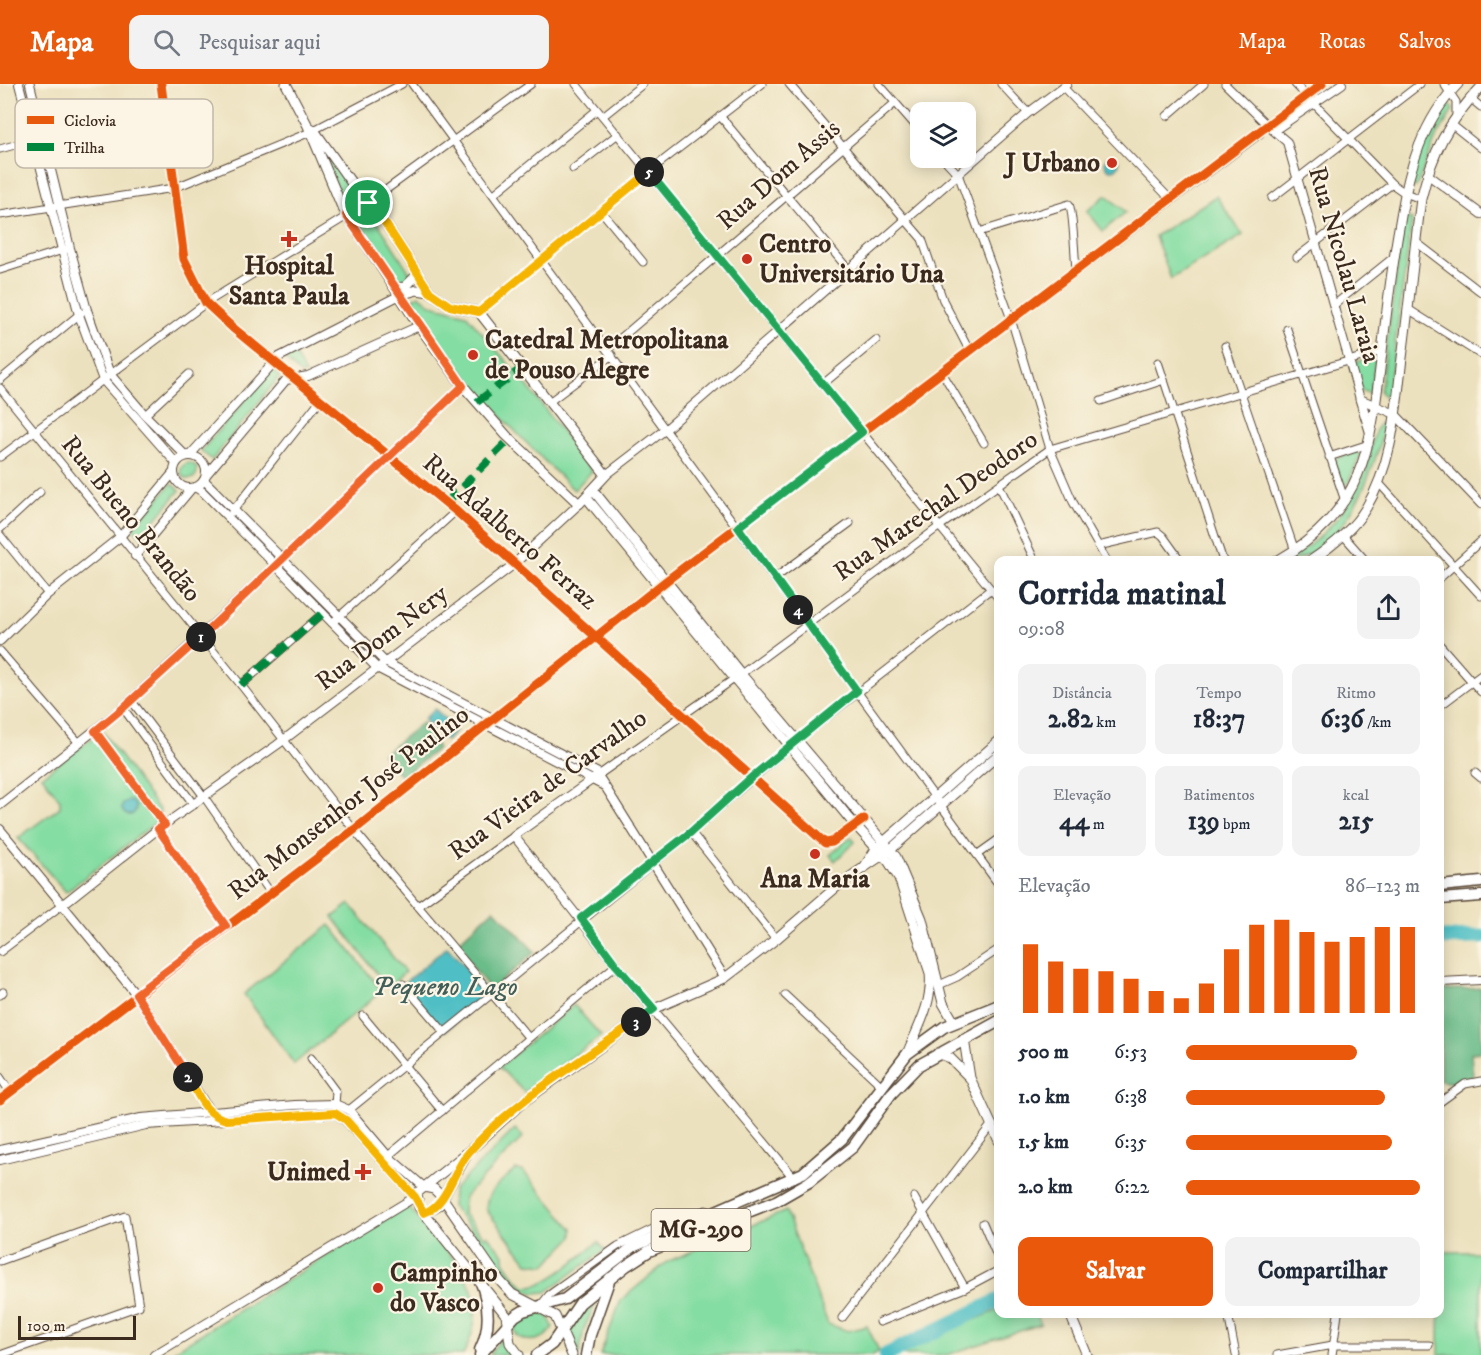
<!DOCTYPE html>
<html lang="pt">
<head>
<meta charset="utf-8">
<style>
	:root { --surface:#fff; --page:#f2f2f3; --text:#1f2937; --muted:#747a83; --accent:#ea580c }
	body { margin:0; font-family:"IM FELL DW Pica",serif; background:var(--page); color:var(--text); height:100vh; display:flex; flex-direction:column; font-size:22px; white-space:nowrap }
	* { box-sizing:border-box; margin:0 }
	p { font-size:20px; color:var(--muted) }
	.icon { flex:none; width:33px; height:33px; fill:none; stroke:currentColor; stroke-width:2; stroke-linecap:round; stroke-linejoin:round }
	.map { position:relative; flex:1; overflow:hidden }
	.details { position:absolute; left:994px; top:472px; width:450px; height:762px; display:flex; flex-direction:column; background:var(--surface); border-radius:12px; box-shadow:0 3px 15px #0003 }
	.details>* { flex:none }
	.tools { position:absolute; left:910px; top:18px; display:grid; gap:12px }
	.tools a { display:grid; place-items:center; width:66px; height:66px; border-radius:12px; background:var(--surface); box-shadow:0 3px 15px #0003; font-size:30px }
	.scale { position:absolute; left:18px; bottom:15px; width:118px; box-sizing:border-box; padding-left:6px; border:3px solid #3b2a1e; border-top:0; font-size:16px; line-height:21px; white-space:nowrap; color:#3b2a1e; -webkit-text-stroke:4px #fcf5e5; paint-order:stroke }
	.pin { position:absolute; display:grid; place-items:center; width:51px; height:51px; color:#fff; margin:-26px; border:3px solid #fff; border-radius:50%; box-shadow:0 2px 6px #0007 }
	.km { position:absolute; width:30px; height:30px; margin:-15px; border-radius:50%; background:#222; color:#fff; font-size:16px; line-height:30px; text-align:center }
	.round { display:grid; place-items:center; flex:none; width:63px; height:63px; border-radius:12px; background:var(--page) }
	.headline { display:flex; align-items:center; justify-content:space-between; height:102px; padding:0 24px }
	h1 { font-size:33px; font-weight:700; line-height:45px }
	.stats { display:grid; grid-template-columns:repeat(3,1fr); gap:9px; height:102px; padding:6px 24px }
	.stats div { display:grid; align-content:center; border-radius:12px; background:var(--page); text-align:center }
	.stats b { font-size:26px; font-weight:700 }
	.stats small { font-size:16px; font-weight:400 }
	.stats p { font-size:16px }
	.chart { height:168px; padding:12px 24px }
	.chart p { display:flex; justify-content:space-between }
	.chart svg { width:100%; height:108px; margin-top:6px; stroke:var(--accent); stroke-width:6 }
	.primary-button { display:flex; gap:12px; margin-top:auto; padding:12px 24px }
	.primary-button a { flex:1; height:69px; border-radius:12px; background:var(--accent); color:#fff; font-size:24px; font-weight:700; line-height:69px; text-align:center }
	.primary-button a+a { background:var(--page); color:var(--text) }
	ul { padding:0 24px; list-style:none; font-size:20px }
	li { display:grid; grid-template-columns:96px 72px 1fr; align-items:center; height:45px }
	li i { height:15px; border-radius:8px; background:var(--accent) }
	header { display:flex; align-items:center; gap:36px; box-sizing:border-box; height:84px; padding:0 30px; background:var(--accent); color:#fff }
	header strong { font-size:28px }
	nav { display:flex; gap:33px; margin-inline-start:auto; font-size:21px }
	.search { width:420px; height:54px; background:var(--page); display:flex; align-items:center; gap:15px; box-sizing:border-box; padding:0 21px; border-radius:12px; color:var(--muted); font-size:22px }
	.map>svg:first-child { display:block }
	.green { fill:#84dda3; stroke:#608460; stroke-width:1.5 }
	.forest { fill:#6bbc89; stroke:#537354; stroke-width:1.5 }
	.water { fill:#50bfc5; stroke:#467472; stroke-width:1.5 }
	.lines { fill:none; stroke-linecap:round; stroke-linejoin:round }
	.river { stroke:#50bfc5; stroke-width:15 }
	.minor-casing { stroke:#564536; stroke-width:9 }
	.tertiary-casing { stroke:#564536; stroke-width:10 }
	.secondary-casing { stroke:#564536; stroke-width:11 }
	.trunk-casing { stroke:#564536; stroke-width:13 }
	.minor { stroke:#fff; stroke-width:7 }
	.tertiary { stroke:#fff; stroke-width:8 }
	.secondary { stroke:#fff; stroke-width:9 }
	.trunk { stroke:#fff; stroke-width:10 }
	.quiet { stroke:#00873e; stroke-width:8; stroke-dasharray:15 8; stroke-linecap:butt }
	.cycleway-casing { stroke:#fcf5e5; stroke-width:13 }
	.cycleway { stroke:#e8590c; stroke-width:9 }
	.split-1-casing { stroke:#fff; stroke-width:12 }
	.split-2-casing { stroke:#fff; stroke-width:12 }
	.split-3-casing { stroke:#fff; stroke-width:12 }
	.split-4-casing { stroke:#fff; stroke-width:12 }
	.split-5-casing { stroke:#fff; stroke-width:12 }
	.split-6-casing { stroke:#fff; stroke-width:12 }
	.split-1 { stroke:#f0652b; stroke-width:8 }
	.split-2 { stroke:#f0652b; stroke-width:8 }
	.split-3 { stroke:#f5b400; stroke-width:8 }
	.split-4 { stroke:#22a559; stroke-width:8 }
	.split-5 { stroke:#22a559; stroke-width:8 }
	.split-6 { stroke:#f5b400; stroke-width:8 }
	.poi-dot { fill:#c8321e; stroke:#fcf5e5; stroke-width:2 }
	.labels { text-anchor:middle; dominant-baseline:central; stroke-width:4.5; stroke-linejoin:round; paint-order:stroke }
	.shield { fill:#fcf5e5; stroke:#75675a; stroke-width:1.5 }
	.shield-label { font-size:24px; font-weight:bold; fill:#3b2a1e }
	.poi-label { font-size:26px; font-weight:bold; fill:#3b2a1e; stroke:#fcf5e5; text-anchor:start }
	.street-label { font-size:26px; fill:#3b2a1e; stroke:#fcf5e5 }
	.water-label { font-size:27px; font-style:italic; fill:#425e58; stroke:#fcf5e5 }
	.key { fill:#fcf5e5; stroke:#c2b8a9; stroke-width:1.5 }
	.key-label { font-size:16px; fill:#3b2a1e }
</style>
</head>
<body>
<header>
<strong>Mapa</strong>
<div class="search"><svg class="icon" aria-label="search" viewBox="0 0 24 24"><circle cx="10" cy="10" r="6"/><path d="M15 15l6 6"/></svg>Pesquisar aqui</div>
<nav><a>Mapa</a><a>Rotas</a><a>Salvos</a></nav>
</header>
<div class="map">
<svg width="1481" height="1271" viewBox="0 0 1481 1271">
	<rect width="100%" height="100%" fill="#fcf5e5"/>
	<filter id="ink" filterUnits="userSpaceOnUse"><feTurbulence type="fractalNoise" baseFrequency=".0167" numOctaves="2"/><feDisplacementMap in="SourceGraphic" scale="12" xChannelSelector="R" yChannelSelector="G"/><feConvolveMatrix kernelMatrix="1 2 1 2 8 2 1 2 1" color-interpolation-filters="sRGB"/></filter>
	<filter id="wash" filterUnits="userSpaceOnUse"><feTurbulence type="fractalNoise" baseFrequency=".008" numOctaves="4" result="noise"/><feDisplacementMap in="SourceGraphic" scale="24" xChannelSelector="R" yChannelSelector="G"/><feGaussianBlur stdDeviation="1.35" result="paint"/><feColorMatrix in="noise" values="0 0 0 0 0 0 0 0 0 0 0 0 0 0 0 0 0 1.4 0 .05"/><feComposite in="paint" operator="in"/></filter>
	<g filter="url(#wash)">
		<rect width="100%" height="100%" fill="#ece1be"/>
		<g class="green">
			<path d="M1450 20 1453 26 1436 54 1418 99 1416 103 1412 102C1411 79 1434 40 1447 21Z"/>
			<polygon points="333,76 363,119 347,128 327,78"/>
			<polygon points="1106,111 1126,128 1103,147 1087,127"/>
			<polygon points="1216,112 1243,151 1171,195 1155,152"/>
			<polygon points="369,125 412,192 403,200 395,199 355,135"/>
			<polygon points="1407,133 1412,136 1388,310 1385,312 1380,308 1404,136"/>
			<path d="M419 211 432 221 466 230 529 304 592 387 574 406C513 347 460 293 413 221L412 216Z"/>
			<polygon points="294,268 305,290 301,291 284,274"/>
			<polygon points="1376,272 1370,310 1361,306 1353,279"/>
			<polygon points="272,285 280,292 212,376 201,367"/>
			<path d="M1380 339 1384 342C1375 388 1340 477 1284 477 1319 460 1351 424 1365 388 1371 373 1371 350 1380 339Z"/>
			<polygon points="1356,367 1361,370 1347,401 1341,400 1333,376"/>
			<circle cx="189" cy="387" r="8"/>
			<polygon points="172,399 180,406 141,453 133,444"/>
			<polygon points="102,647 160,727 159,736 66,808 18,754 60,723 60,716 42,692"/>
			<polygon points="851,753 855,758 835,777 830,771"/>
			<polygon points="350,820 405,888 388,904 333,833"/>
			<polygon points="330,841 382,907 294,980 244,910"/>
			<polygon points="574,921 601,952 524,1008 499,983"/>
			<path d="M515 1045 523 1053 464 1113 463 1129 484 1153 487 1151 504 1171V1177C509 1184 515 1195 522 1200 538 1212 584 1169 598 1158L605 1166 546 1208 534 1209 517 1202 452 1122 453 1106Z"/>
			<path d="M515 1086 523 1087 573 1145V1153L545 1181 528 1179 487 1127C483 1108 502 1098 515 1086Z"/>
			<path d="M408 1121C414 1132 424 1141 432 1150 468 1190 491 1217 463 1271H167Z"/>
			<polygon points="786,1127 828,1240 848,1247 867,1242 879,1267 873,1271 600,1271 621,1216 667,1178"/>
			<polygon points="1440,1168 1481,1168 1481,1271 1439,1271"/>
			<polygon points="604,1201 584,1245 579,1271 575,1271 565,1248"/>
			<polygon points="999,1226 999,1230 1036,1230 1041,1240 947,1271 899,1271 946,1247"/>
			<path d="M532 1228 548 1231 553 1243C539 1271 489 1250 532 1228Z"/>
			<polygon points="501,1254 510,1271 490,1271"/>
		</g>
		<g class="forest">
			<polygon points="422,639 438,664 402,693 383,670"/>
			<polygon points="494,825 535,868 491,906 455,861"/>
			<polygon points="1481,904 1481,968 1471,969 1473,992 1453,999 1440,997 1440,906"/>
		</g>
		<g class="water">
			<circle cx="1112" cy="79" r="7"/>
			<polygon points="435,625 456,646 446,657 424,635"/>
			<circle cx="129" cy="724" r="7"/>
			<polygon points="447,863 490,910 444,948 403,900"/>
		</g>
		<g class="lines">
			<g class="river">
				<polyline points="1440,854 1481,853"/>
				<polyline points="886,1271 999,1216"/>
			</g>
		</g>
	</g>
	<g filter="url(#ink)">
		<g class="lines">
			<g class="minor-casing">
				<g id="minor">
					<polyline points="161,0 184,175 206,219 233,244 456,427 825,759 832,758 859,738"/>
					<polyline points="412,0 999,801"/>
					<polyline points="576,0 999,515"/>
					<polyline points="789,0 922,155 943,216 970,268"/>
					<polyline points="879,0 921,48"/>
					<polyline points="1001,0 1028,29"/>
					<polyline points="1295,0 1392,100 1405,109 1421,115"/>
					<polyline points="1444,0 1456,18 1456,32"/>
					<polyline points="1063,3 1171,116"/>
					<polyline points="1470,14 1481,23"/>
					<polyline points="603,32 643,0"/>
					<polyline points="720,32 848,185"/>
					<polyline points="1167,32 1204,0"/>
					<polyline points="1451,40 1481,64"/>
					<polyline points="0,65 44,53"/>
					<polyline points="943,74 958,90 1011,235 1050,365 1073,418 1107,477"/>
					<polyline points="573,85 618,50"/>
					<polyline points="494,110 597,26"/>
					<polyline points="1272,114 1420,0"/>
					<polyline points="602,128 643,178"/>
					<polyline points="0,131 174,104 308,49 402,0"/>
					<path d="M979 148 1069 120C1073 125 1075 175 1076 187"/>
					<polyline points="1416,158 1481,208"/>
					<polyline points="1297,173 1392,100"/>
					<polyline points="0,186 66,165"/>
					<polyline points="1334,221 1394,173"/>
					<polyline points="1408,225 1481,271"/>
					<polyline points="479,228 643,92 762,0"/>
					<polyline points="1287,245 1345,417"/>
					<polyline points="1225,262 1295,467"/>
					<polyline points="608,265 895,19"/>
					<polyline points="1158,278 1223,477"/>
					<polyline points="943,290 984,359"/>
					<polyline points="0,296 81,229"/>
					<polyline points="823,300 876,256"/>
					<polyline points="0,304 241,601 354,746 528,953"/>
					<polyline points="1101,317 1164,296"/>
					<polyline points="549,318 612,271"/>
					<polyline points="145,331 189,290"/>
					<polyline points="0,373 206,219 368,119 531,0"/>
					<polyline points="1329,373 1369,360"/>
					<polyline points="1378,398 1481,512"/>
					<polyline points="999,401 1035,477"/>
					<polyline points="232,428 321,315"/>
					<polyline points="0,445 40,408"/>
					<polyline points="0,451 48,510"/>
					<polyline points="1343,451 1366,477"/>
					<polyline points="1098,462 1158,448 1163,452 1181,477"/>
					<polyline points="283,475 463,302"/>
					<polyline points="775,494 850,439"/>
					<polyline points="1440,494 1481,457"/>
					<polyline points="332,539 456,427"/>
					<polyline points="1440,561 1481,608"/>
					<polyline points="0,567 79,659"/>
					<polyline points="241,601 323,529"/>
					<polyline points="131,616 205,714 270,808"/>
					<polyline points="1440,622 1481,591"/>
					<polyline points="123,624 194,721"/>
					<polyline points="95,647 165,741"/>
					<polyline points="797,656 991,505"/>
					<polyline points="1475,689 1481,694"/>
					<polyline points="600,690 741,590 940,442 1050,365 1382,267"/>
					<polyline points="158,745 226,842"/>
					<polyline points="691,748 776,855"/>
					<polyline points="978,770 999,755"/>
					<polyline points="418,822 514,752"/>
					<polyline points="0,868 62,821"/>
					<polyline points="403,900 444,948"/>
					<polyline points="939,901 957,893 999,865"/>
					<polyline points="0,911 3,908"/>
					<polyline points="785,911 883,1003"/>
					<polyline points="363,932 442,1027"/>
					<polyline points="311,974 336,1008 335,1020"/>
					<polyline points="0,993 10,1008"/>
					<polyline points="0,1016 354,746 666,497 1260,50 1267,41 1225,0"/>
					<polyline points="1440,1018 1465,1000 1481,997"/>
					<polyline points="349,1026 691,748 791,661"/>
					<polyline points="388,1072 616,881"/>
					<polyline points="914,1113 965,1204"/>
					<polyline points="983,1139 999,1177"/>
					<polyline points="0,1177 125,1132 139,1222 0,1271"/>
					<polyline points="541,1221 549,1211 618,1162 657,1143 706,1126"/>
					<polyline points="1228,1230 1236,1271"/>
					<polyline points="842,1234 992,1040"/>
					<polyline points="880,1238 965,1204 999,1186"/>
					<polyline points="1277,1271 1333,1261 1429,1261"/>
					<polyline points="1332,1271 1338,1230"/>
				</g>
			</g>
			<g class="tertiary-casing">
				<g id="tertiary">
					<polyline points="19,0 79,231 103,296 176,379"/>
					<polyline points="30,0 70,164 87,226 110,290 145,331 186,372"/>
					<polyline points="1322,0 1267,41 1287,58 1360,315 1395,330 1481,420"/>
					<polyline points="1275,46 1342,0"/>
					<polyline points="1427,90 1481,130"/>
					<polyline points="190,371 279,273 400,211"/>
					<circle cx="190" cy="388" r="16"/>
					<polyline points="206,391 286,296 308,292 419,242"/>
					<polyline points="606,391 666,345 1028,29 1067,0"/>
					<polyline points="204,396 385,578 600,690"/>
					<polyline points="195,403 203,408 377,584 602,701"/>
					<polyline points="135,472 192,404"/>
					<polyline points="0,557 48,510 120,453 173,389"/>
					<polyline points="600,690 514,752 616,881 794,1094"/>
					<polyline points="601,696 725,894"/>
					<polyline points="0,721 123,624 280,478"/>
					<polyline points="0,745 136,910 212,1031"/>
					<polyline points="62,821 158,745 277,661 513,481 579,420"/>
					<polyline points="1440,898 1481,896"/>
					<polyline points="0,1066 141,1034 295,1021 335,1020 349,1026 388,1072 424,1103"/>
					<polyline points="0,1076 146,1041 335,1029 346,1037 415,1113 154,1271"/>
				</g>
			</g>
			<g class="secondary-casing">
				<g id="secondary">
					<polyline points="286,0 308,42 342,123 419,242 463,302 506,351 579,420 606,391 479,228 450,222 430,208 374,122 360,111 314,46 308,42"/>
					<polyline points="395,204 405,203 417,191"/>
					<polyline points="400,211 417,206 430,208"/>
					<polyline points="1360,315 1370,347"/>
					<polyline points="593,406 741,590 896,773 922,835 943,919 954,938"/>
					<path d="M586 413 849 734 889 778 899 794 930 889C933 919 918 943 907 970"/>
					<path d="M1277 477C1366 426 1371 361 1382 268 1387 222 1393 177 1401 132 1409 84 1423 36 1458 0"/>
					<path d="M1310 477C1331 463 1353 446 1366 424 1393 379 1396 325 1402 274 1409 221 1414 168 1421 115 1432 69 1448 38 1481 3"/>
					<polyline points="865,782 876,765 999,657"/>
					<polyline points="964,955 970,994 999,1057"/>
					<polyline points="938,969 950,974 968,992"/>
					<polyline points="424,1103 434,1105 442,1113 500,1197 512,1210 555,1232 572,1271"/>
					<polyline points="424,1129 439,1121 466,1072"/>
					<polyline points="1070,1230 1087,1271"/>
					<polyline points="519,1271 510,1259 506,1231 419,1123 417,1109 469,1067 523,1018 654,925 725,894 776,855 841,799 890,766 999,670"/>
				</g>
			</g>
			<g class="trunk-casing">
				<g id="trunk">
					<polyline points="1440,802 1481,798"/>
					<polyline points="1440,815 1481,812"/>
					<path d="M480 1196C489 1219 491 1244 480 1266"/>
					<polyline points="480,1271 515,1232 523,1227 565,1215 633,1163 803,1089 842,1055 907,970 944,943 999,921"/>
					<polyline points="537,1271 552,1260 580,1219 626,1182 649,1167 776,1117 809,1098 853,1063 891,1010 919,981 999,937"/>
					<polyline points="586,1271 590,1251 610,1194"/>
				</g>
			</g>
			<use href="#minor" class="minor"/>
			<use href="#tertiary" class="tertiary"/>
			<use href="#secondary" class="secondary"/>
			<use href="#trunk" class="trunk"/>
			<g class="quiet">
				<polyline points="477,318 522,284"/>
				<polyline points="446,419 510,355"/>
				<polyline points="241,601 323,529"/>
			</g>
			<g class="cycleway-casing">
				<g id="cycleway">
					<polyline points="161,0 184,175 206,219 233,244 456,427 825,759 832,758 864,735"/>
					<polyline points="0,1016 354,746 666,497 1322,0"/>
				</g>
			</g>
			<use href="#cycleway" class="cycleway"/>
		</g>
	</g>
	<g class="lines" filter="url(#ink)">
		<g class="split-1-casing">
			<polyline id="split-1" points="201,553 463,302 346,131 368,119"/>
		</g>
		<g class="split-2-casing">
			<polyline id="split-2" points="188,993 136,910 226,842 158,745 165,741 95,647 123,624 201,553"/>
		</g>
		<g class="split-3-casing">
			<path id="split-3" d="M188 993C199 1011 204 1031 227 1036L335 1029 346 1036 415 1113 424 1129C448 1120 453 1086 469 1068 511 1019 583 975 636 938"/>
		</g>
		<g class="split-4-casing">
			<polyline id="split-4" points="636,938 654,925 616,881 581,834 691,748 753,692 857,607 798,526"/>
		</g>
		<g class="split-5-casing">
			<polyline id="split-5" points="649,88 862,348 738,443 798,526"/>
		</g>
		<g class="split-6-casing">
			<polyline id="split-6" points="368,119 374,122 430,208 450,222 479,228 649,88"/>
		</g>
		<use href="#split-1" class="split-1"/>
		<use href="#split-2" class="split-2"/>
		<use href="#split-3" class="split-3"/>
		<use href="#split-4" class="split-4"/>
		<use href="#split-5" class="split-5"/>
		<use href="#split-6" class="split-6"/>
	</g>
	<g class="poi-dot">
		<circle cx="1112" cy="79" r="6"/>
		<path d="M286 146h6v6h6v6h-6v6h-6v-6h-6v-6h6z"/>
		<circle cx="747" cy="175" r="6"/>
		<circle cx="473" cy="271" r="6"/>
		<circle cx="815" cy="770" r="6"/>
		<path d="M360 1079h6v6h6v6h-6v6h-6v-6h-6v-6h6z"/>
		<circle cx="378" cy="1204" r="6"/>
	</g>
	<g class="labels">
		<rect class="shield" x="651.5" y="1125" width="99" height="42" rx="4.5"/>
		<g class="shield-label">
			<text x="701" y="1146">MG-290</text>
		</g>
		<g class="poi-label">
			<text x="1100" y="79" text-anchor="end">J Urbano</text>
			<text x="759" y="160">Centro<tspan x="759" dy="30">Universitário Una</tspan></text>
			<text x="289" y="182" text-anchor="middle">Hospital<tspan x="289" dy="30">Santa Paula</tspan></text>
			<text x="485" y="256">Catedral Metropolitana<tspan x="485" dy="30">de Pouso Alegre</tspan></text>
			<text x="815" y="795" text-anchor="middle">Ana Maria</text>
			<text x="350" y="1088" text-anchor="end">Unimed</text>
			<text x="390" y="1189">Campinho<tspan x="390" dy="30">do Vasco</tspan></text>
		</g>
		<g class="street-label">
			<text transform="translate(779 91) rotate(-41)">Rua Dom Assis</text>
			<text transform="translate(1344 181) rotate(74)">Rua Nicolau Laraia</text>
			<text transform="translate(936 422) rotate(-35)">Rua Marechal Deodoro</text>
			<text transform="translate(131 435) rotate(51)">Rua Bueno Brandão</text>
			<text transform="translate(510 448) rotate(41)">Rua Adalberto Ferraz</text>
			<text transform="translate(382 554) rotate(-37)">Rua Dom Nery</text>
			<text transform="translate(548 701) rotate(-36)">Rua Vieira de Carvalho</text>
			<text transform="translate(349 719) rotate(-38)">Rua Monsenhor José Paulino</text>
		</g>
		<g class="water-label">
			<text x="445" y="903">Pequeno Lago</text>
		</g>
	</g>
	<rect x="15" y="15" width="198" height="69" rx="9" class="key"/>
	<rect x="27" y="32" width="27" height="8" fill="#e8590c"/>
	<rect x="27" y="59" width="27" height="8" fill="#00873e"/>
	<g class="key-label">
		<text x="64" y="42">Ciclovia</text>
		<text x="64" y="69">Trilha</text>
	</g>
</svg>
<div class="tools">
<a><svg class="icon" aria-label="layers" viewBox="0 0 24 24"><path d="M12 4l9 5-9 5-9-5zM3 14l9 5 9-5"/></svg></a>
</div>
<div class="scale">100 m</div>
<div class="pin" style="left:368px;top:119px;background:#1e9e55"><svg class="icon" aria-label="arrive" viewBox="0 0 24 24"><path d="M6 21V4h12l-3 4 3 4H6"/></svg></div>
<b class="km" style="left:201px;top:553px">1</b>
<b class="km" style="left:188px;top:993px">2</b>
<b class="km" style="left:636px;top:938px">3</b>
<b class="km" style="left:798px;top:526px">4</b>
<b class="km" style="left:649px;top:88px">5</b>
<section class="details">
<div class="headline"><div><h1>Corrida matinal</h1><p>09:08</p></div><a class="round"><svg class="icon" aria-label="share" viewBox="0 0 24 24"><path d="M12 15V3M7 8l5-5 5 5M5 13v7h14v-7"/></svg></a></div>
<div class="stats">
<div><p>Distância</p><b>2.82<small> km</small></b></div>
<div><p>Tempo</p><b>18:37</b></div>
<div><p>Ritmo</p><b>6:36<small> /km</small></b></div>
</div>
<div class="stats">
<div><p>Elevação</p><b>44<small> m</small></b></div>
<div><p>Batimentos</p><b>139<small> bpm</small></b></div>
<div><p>kcal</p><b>215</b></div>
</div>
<div class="chart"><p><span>Elevação</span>86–123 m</p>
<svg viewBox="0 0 160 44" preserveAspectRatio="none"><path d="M5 44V16M15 44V23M25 44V26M35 44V27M45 44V30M55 44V35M65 44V38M75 44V32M85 44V18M95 44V8M105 44V6M115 44V11M125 44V15M135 44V13M145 44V9M155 44V9"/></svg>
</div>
<ul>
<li><b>500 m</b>6:53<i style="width:73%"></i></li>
<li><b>1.0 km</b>6:38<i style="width:85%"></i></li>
<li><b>1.5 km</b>6:35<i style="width:88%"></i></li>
<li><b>2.0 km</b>6:22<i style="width:100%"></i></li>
</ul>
<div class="primary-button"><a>Salvar</a><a>Compartilhar</a></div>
</section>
</div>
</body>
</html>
